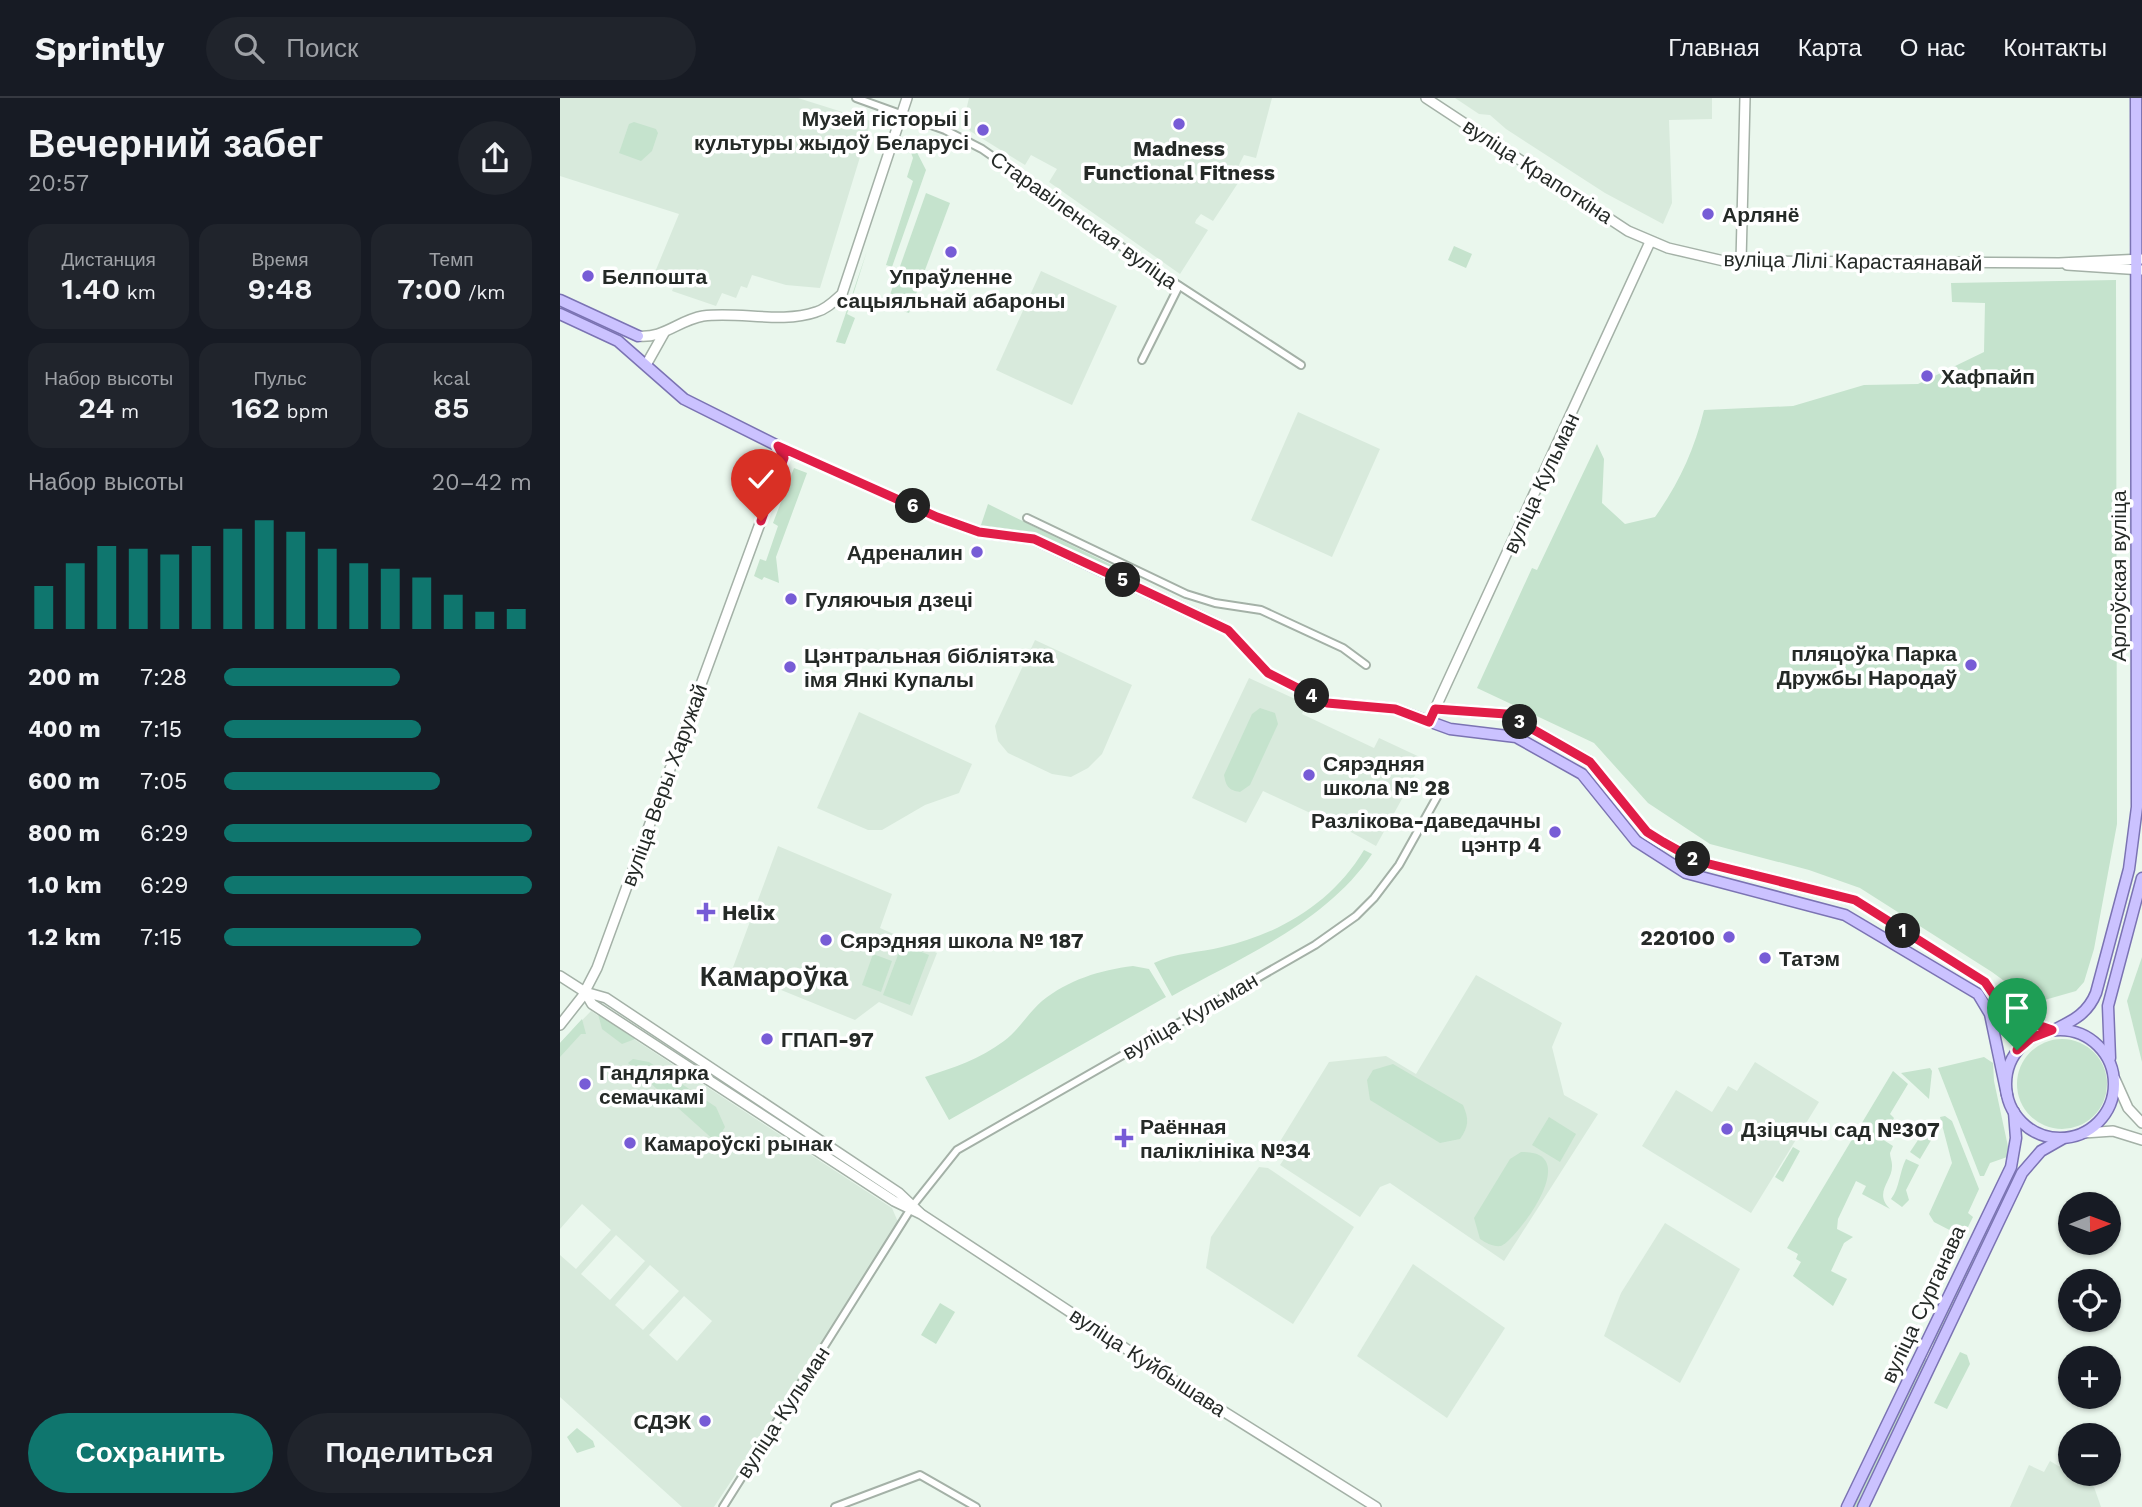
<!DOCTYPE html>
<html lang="ru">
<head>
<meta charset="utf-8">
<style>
	:root { --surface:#171b24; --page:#20242c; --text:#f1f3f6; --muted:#9ea1a6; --line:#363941; --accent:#0f766e }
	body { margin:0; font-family:"Work Sans",sans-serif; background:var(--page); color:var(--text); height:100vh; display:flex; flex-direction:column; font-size:26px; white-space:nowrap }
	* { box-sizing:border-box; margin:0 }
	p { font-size:23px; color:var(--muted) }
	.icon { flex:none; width:38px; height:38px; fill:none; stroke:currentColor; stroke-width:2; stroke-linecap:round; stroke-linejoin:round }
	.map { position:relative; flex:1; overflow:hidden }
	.side { display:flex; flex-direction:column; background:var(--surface); width:560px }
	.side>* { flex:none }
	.needle { width:46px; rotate:89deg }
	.controls { position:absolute; left:1498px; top:1094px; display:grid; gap:14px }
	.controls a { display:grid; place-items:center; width:63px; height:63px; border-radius:50%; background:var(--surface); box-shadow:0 2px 5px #0004; font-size:35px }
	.pin { position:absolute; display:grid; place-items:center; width:60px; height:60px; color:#fff; margin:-72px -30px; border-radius:50% 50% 50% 0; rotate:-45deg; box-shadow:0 0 7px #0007 }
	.pin .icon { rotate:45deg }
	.km { position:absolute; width:35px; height:35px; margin:-18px; border-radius:50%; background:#222; color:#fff; font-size:19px; line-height:35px; text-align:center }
	.round { display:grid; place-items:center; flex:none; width:74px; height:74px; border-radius:37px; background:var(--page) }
	.overview { display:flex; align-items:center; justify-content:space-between; height:119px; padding:0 28px }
	h1 { font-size:38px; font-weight:600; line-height:52px }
	.stats { display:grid; grid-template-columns:repeat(3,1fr); gap:10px; height:119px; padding:7px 28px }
	.stats div { display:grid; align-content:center; border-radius:18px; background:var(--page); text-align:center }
	.stats b { font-size:30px; font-weight:600 }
	.stats small { font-size:19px; font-weight:400 }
	.stats p { font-size:19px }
	.chart { height:196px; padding:14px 28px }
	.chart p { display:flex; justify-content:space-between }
	.chart svg { width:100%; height:126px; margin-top:7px; stroke:var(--accent); stroke-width:6 }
	.action { display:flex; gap:14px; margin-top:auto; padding:14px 28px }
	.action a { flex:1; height:80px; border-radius:42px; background:var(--accent); color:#fff; font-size:28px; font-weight:600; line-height:80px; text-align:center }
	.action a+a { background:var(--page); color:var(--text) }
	ul { padding:0 28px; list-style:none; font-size:23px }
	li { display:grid; grid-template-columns:112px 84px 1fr; align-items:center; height:52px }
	li i { height:18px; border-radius:9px; background:var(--accent) }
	header { display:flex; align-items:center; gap:42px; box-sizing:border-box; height:98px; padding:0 35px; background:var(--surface); border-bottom:2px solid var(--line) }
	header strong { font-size:33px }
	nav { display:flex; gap:38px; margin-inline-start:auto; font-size:24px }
	.search { width:490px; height:63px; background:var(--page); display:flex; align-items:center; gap:18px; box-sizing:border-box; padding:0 24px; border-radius:38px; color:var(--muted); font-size:26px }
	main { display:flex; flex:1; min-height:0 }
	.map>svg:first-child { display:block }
	.built { fill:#d8eadc; fill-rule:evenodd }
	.green { fill:#c5e3cd }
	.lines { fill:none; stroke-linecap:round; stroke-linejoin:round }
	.minor-casing { stroke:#a4b1a7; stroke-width:10 }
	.secondary-casing { stroke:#a4b1a7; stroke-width:12 }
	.primary-casing { stroke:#7b73b3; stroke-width:13 }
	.minor { stroke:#fff; stroke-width:6 }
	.secondary { stroke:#fff; stroke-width:9 }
	.primary { stroke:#cbc2ff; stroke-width:10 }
	.route-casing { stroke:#fff; stroke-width:14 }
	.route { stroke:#e11d48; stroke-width:9 }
	.poi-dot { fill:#775cd6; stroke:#fff; stroke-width:2.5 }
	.labels { text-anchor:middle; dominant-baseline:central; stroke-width:7; stroke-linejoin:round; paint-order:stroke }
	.poi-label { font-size:21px; font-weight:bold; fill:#252a27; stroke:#fff; text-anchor:start }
	.street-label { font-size:21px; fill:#252a27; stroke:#fff }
	.district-label { font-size:28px; font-weight:bold; fill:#252a27; stroke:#fff }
</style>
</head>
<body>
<header>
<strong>Sprintly</strong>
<div class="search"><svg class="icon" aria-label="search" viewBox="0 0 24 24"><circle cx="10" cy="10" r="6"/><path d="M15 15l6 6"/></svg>Поиск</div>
<nav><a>Главная</a><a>Карта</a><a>О нас</a><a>Контакты</a></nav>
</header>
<main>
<section class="side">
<div class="overview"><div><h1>Вечерний забег</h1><p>20:57</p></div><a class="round"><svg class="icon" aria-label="share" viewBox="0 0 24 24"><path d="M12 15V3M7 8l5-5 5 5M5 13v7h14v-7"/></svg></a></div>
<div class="stats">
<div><p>Дистанция</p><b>1.40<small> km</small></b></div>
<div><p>Время</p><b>9:48</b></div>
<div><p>Темп</p><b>7:00<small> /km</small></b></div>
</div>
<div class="stats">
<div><p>Набор высоты</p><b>24<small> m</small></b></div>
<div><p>Пульс</p><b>162<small> bpm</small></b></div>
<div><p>kcal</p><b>85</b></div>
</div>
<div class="chart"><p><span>Набор высоты</span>20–42 m</p>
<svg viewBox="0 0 160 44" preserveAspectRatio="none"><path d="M5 44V29M15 44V21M25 44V15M35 44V16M45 44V18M55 44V15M65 44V9M75 44V6M85 44V10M95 44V16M105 44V21M115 44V23M125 44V26M135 44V32M145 44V38M155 44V37"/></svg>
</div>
<ul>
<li><b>200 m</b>7:28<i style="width:57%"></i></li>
<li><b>400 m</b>7:15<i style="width:64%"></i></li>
<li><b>600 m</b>7:05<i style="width:70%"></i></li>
<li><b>800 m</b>6:29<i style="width:100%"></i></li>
<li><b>1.0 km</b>6:29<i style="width:100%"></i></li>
<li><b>1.2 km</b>7:15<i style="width:64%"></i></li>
</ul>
<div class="action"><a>Сохранить</a><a>Поделиться</a></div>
</section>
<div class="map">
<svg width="1582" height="1409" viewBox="0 0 1582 1409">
	<rect width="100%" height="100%" fill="#eaf7ed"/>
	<g class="built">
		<polygon points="0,0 238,0 311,23 260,190 226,187 192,177 187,190 181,188 176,200 162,195 156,208 112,193 114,188 93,179 119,116 0,78"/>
		<polygon points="409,0 712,0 696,60 684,57 676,73 678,85 653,123 641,116 636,122 635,125 648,132 620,176 489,84 497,71 471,57 465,67 410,33 404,21"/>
		<polygon points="895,0 1152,0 1152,21 1109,22 1112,105 1103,126 1045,95 946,31 930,17 919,16"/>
		<polygon points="481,173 557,208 512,307 436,272"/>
		<polygon points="738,314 820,351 772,459 691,422"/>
		<polygon points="475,542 572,587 542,656 528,670 511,679 492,676 448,655 438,643 435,628"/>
		<polygon points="689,580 746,606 742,616 814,650 819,640 864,661 816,748 789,733 785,724 776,727 703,693 686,725 632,700"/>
		<polygon points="299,614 412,666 399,695 365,707 322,732 308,732 257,710"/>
		<polygon points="218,748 332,796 320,830 377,855 352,918 319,904 295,922 172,872"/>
		<polygon points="916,877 1002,925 992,949 1004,997 1038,1016 944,1163 830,1085 820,1089 800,1119 720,1067 726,1058 716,1050 769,964 826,958 856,976"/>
		<path d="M31 913 332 1110 338 1124 286 1209 154 1409H122L0 1299V1157L16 1171 51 1132 22 1106 0 1131V945ZM56 1137 85 1163 50 1202 21 1176ZM90 1167 119 1193 83 1232 55 1207ZM124 1198 152 1223 117 1263 89 1237Z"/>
		<polygon points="1195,964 1259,1004 1191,1115 1082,1048 1116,992 1152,1014 1168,988 1177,993"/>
		<polygon points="699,1069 708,1070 794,1129 733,1226 646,1170 651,1139"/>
		<polygon points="1105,1125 1180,1171 1120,1285 1044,1238 1061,1195"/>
		<polygon points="853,1166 945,1230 887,1320 797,1258"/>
		<polygon points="1490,1363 1534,1389 1541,1409 1450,1409 1469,1367 1484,1374"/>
	</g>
	<g class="green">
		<polygon points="74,24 96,31 98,35 92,53 81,63 59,55 69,26"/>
		<polygon points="348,37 366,72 332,169 326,167 353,83 347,79 353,60 346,41"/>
		<polygon points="366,95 390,105 349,215 326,208"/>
		<polygon points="894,148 912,156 906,170 888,162"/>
		<polygon points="307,153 287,216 295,220 285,246 276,244"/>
		<path d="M1556 182 1557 726 1534 851 1524 884 1516 893 1474 905 1432 874 1300 790 1249 772 1150 746 1088 705 1034 645 917 590 972 470 977 472 1037 346 1044 361 1042 405 1065 426 1095 419C1119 385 1134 353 1144 312L1233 308 1304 287 1358 286 1424 254 1425 205 1392 204 1391 185Z"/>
		<polygon points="234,370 247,375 216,459 219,485 204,479 202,482 194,478 200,461 206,463 218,428 213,425"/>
		<polygon points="428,406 558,470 557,473 475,435 420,430"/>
		<path d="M700 610 715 615 718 626 690 687 680 694C668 692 666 688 664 677L692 616Z"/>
		<path d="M804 752 812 756C767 824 682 859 612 898L594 865C616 854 639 855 662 849 720 836 773 804 804 752Z"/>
		<polygon points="342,846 369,857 350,907 323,897"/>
		<polygon points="313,856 332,863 321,894 302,887"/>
		<polygon points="1582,859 1582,964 1567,903"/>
		<path d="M573 868 589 871 606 899 389 1022 365 979C393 970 420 961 444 943 459 932 468 915 482 903 508 882 540 872 573 868Z"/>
		<polygon points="38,916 75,941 62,946 42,931"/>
		<polygon points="22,921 26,936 21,936 0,959 0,945"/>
		<circle cx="1502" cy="986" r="45"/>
		<polygon points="1424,959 1433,965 1434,983 1450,1058 1430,1065 1424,1078 1420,1078 1378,970"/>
		<polygon points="73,961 89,964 156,1009 165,1029 156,1044 68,965"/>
		<path d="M833 966 903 1007C909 1021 909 1028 900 1041L880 1045 810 1002 807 982 813 972Z"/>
		<polygon points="1370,970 1372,973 1369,1001 1341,975"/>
		<path d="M1333 973 1348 986 1330 1016 1334 1020 1322 1041 1333 1048 1330 1055C1330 1059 1332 1063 1332 1067 1333 1083 1313 1094 1330 1111L1302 1096 1306 1088 1296 1083 1278 1121 1277 1131 1293 1139 1284 1145 1271 1173 1287 1181 1273 1208 1233 1178 1241 1164 1236 1161 1238 1156 1227 1150Z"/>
		<polygon points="1385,1018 1392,1023 1419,1091 1408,1115 1413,1119 1403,1139 1374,1124 1369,1116 1392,1065 1380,1019"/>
		<polygon points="989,1019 1016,1036 1000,1064 972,1047"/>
		<polygon points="1368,1027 1373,1039 1360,1061 1350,1054"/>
		<polygon points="1233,1049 1240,1053 1223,1084 1215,1079"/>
		<path d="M961 1054C1027 1052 953 1145 941 1148 933 1149 926 1145 920 1141L914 1120 950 1061Z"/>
		<path d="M1346 1061 1359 1067 1346 1092 1349 1102 1342 1109 1331 1101C1340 1089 1339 1075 1346 1061Z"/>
		<polygon points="1454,1074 1457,1076 1376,1247 1372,1245"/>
		<polygon points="380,1205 395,1214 376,1246 361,1237"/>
		<polygon points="1400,1254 1407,1257 1410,1266 1387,1311 1374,1305"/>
		<polygon points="1364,1260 1368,1262 1297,1409 1292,1409"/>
		<polygon points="17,1330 33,1343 35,1349 17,1355 7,1339"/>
	</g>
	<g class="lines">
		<g class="minor-casing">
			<g id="minor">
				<polyline points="296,0 385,32 422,51 592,170 741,267"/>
				<polyline points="582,262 619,188"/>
				<polyline points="467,420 626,496 655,505 701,512 783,550 806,567"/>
				<polyline points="354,1106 397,1052 755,847 796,818 814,800 839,767 877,699"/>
				<polyline points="163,1409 350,1112"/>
				<polyline points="275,1409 360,1377 416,1409"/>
			</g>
		</g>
		<g class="secondary-casing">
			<g id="secondary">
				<polyline points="866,0 1068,133 1108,150 1164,163 1499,165 1582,161"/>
				<polyline points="1181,164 1185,0"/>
				<polyline points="1507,167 1582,172"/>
				<path d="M78 238C103 241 119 222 143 218 179 213 221 226 256 214 267 211 274 203 282 196L347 0"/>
				<polyline points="86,267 104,235"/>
				<polyline points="869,624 1090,144"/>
				<polyline points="0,878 25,894 46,900 339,1095 360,1115"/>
				<polyline points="25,894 32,906 334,1103 361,1116 615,1283 816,1409"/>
				<polyline points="0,927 22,899 37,870 224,360 218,348"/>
				<polyline points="1555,981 1568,1010 1582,1025"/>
				<polyline points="1524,1035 1553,1033 1582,1042"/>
			</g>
		</g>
		<g class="primary-casing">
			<g id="primary">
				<polyline points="0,202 78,238"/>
				<polyline points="0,216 58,243 124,301 218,348 377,419 419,434 474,441 647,522 668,532 708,575 767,605 835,611 890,631 956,639 1022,676 1076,743 1126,775 1285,817 1418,896 1430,916 1447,997"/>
				<polyline points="875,611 946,616 1030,664 1087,734 1103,744 1137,763 1295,802 1425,884 1442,909 1452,918 1492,932"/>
				<path d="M1496 931C1514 922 1528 915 1536 895L1569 771 1577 709 1576 0"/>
				<circle cx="1500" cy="986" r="54"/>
				<polyline points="1550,960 1548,908 1582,780"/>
				<polyline points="1287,1409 1451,1069 1456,1040 1454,1014"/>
				<polyline points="1303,1409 1462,1075 1481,1053 1502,1041"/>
			</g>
		</g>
		<use href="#minor" class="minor"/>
		<use href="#secondary" class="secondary"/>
		<use href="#primary" class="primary"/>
	</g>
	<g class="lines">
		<g class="route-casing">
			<polyline id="route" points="201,423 224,360 218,348 377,419 419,434 474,441 545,474 668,532 708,575 767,605 835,611 869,624 875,611 946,616 1030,664 1087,734 1103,744 1137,763 1295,802 1425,884 1442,909 1452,918 1492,932 1471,940 1457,952"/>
		</g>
		<use href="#route" class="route"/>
	</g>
	<g class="poi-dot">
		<circle cx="619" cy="26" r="7"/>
		<circle cx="423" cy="32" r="7"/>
		<circle cx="1148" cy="116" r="7"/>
		<circle cx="391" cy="154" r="7"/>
		<circle cx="28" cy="178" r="7"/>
		<circle cx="1367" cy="278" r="7"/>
		<circle cx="417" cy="454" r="7"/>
		<circle cx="231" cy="501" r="7"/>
		<circle cx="1411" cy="567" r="7"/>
		<circle cx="230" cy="569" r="7"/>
		<circle cx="749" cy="677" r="7"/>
		<circle cx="995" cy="734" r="7"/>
		<path d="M142.5 803.5h7v7h7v7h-7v7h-7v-7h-7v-7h7z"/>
		<circle cx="1169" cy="839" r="7"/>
		<circle cx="266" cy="842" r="7"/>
		<circle cx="1205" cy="860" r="7"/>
		<circle cx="207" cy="941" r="7"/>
		<circle cx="25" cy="986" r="7"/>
		<circle cx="1167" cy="1031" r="7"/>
		<path d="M560.5 1029.5h7v7h7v7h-7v7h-7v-7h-7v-7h7z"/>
		<circle cx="70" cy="1045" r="7"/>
		<circle cx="145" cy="1323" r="7"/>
	</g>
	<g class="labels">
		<g class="poi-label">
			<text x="409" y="20" text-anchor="end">Музей гісторыі і<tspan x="409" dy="24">культуры жыдоў Беларусі</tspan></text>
			<text x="619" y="50" text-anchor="middle">Madness<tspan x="619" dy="24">Functional Fitness</tspan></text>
			<text x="1162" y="116">Арлянё</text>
			<text x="42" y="178">Белпошта</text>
			<text x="391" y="178" text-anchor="middle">Упраўленне<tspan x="391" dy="24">сацыяльнай абароны</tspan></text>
			<text x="1381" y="278">Хафпайп</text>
			<text x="403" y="454" text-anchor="end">Адреналин</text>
			<text x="245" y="501">Гуляючыя дзеці</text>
			<text x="1397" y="555" text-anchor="end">пляцоўка Парка<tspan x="1397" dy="24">Дружбы Народаў</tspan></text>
			<text x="244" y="557">Цэнтральная бібліятэка<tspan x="244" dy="24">імя Янкі Купалы</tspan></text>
			<text x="763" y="665">Сярэдняя<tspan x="763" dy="24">школа № 28</tspan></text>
			<text x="981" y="722" text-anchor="end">Разлікова-даведачны<tspan x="981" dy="24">цэнтр 4</tspan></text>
			<text x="162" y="814">Helix</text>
			<text x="1155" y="839" text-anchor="end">220100</text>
			<text x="280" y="842">Сярэдняя школа № 187</text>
			<text x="1219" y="860">Татэм</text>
			<text x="221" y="941">ГПАП-97</text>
			<text x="39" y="974">Гандлярка<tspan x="39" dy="24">семачкамі</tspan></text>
			<text x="580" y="1028">Раённая<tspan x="580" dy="24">паліклініка №34</tspan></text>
			<text x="1181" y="1031">Дзіцячы сад №307</text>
			<text x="84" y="1045">Камароўскі рынак</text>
			<text x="131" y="1323" text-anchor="end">СДЭК</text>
		</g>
		<g class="street-label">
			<text transform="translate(978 73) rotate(33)">вуліца Крапоткіна</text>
			<text transform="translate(524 122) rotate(35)">Старавіленская вуліца</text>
			<text transform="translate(1293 163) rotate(1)">вуліца Лілі Карастаянавай</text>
			<text transform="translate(981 385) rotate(-65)">вуліца Кульман</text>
			<text transform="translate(1558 478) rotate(-90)">Арлоўская вуліца</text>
			<text transform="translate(104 687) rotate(-70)">вуліца Веры Харужай</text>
			<text transform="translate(630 918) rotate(-30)">вуліца Кульман</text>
			<text transform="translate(1363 1206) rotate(-65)">вуліца Сурганава</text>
			<text transform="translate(588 1264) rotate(33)">вуліца Куйбышава</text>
			<text transform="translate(223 1314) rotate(-57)">вуліца Кульман</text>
		</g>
		<g class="district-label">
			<text x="214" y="878">Камароўка</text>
		</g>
	</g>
</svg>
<div class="controls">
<a><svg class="needle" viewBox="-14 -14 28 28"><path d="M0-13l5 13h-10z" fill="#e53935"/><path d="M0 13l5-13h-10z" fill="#9ea1a6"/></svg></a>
<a><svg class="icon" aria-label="locate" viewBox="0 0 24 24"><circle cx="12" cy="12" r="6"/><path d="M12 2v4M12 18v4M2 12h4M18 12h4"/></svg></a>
<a>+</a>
<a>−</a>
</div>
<div class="pin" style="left:1457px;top:952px;background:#1e9e55"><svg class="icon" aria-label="arrive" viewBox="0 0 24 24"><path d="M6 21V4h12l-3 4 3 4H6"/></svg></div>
<div class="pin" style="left:201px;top:423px;background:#d93025"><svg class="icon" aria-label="check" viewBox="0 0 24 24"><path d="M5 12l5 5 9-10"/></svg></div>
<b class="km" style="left:1343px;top:833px">1</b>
<b class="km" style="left:1133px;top:761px">2</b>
<b class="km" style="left:960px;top:624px">3</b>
<b class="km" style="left:752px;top:598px">4</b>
<b class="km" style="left:563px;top:482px">5</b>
<b class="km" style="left:353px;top:408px">6</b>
</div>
</main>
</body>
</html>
